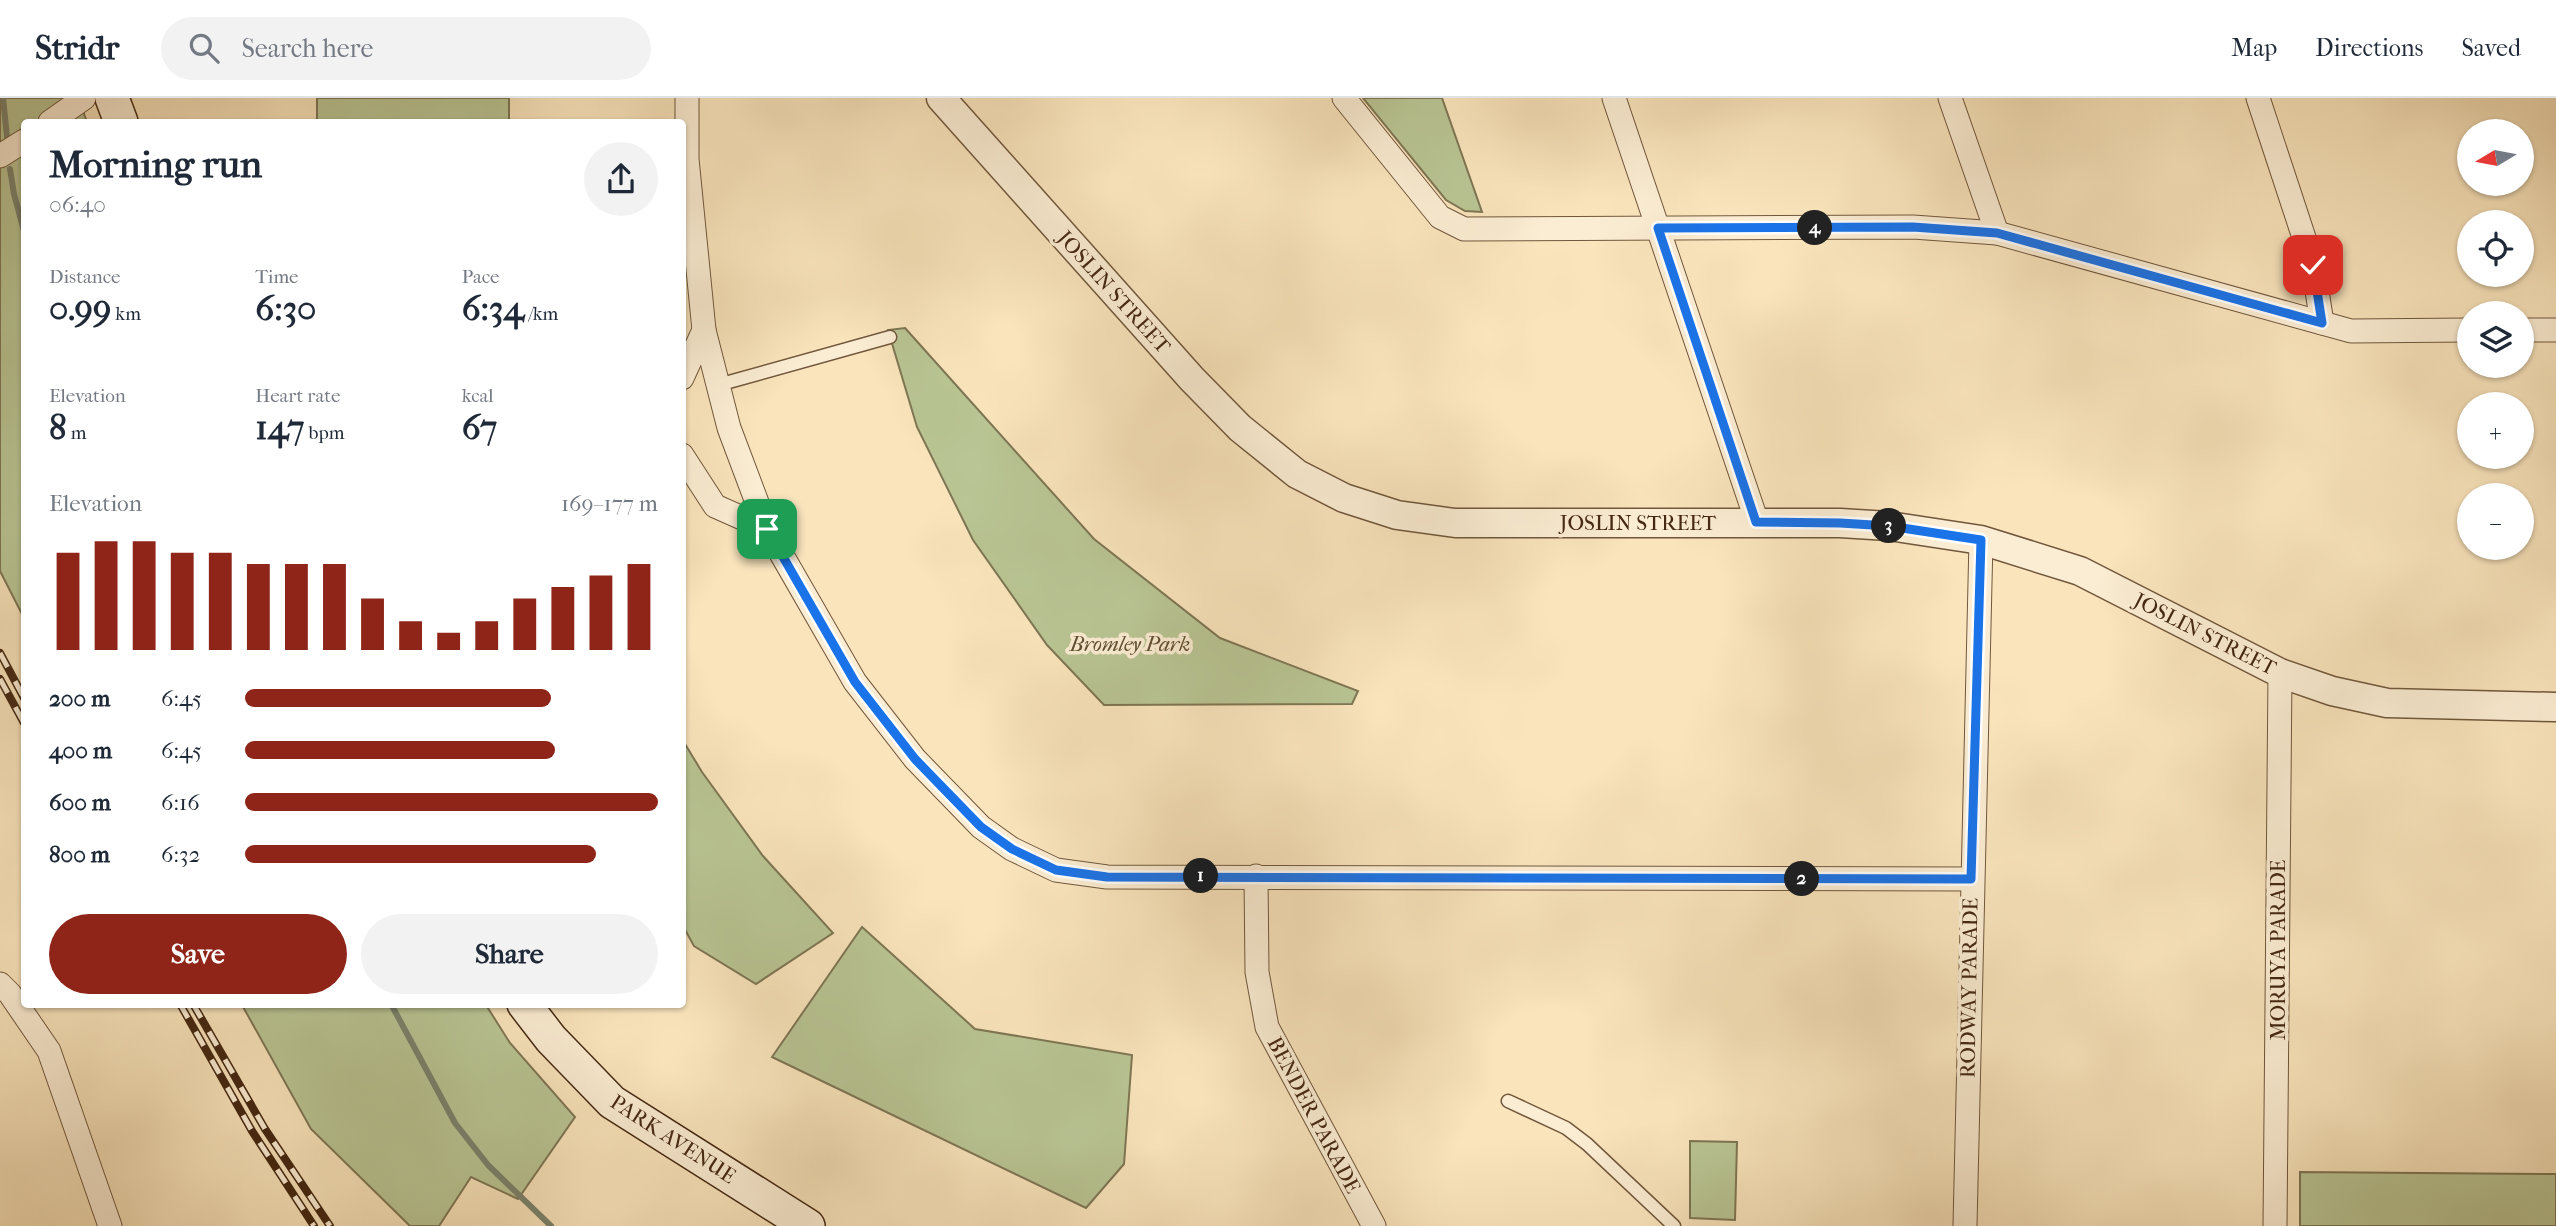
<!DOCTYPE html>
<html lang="en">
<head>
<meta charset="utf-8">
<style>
	:root { --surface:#fff; --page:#f2f2f3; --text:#1f2937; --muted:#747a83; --line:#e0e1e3; --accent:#8f2418 }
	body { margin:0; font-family:"IM FELL French Canon",serif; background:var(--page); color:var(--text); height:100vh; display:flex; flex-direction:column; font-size:26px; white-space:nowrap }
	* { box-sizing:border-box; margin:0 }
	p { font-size:23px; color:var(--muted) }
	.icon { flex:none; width:38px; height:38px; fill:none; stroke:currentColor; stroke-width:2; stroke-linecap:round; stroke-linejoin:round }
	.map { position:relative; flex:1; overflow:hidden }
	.details { position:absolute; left:21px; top:21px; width:665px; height:889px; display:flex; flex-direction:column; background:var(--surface); border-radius:7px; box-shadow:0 2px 5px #0004 }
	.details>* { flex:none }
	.needle { width:46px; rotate:260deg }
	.buttons { position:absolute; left:2457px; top:21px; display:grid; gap:14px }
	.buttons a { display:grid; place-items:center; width:77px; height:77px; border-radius:50%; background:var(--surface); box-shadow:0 2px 5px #0004; font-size:35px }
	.pin { position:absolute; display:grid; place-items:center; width:60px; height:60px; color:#fff; margin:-30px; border-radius:14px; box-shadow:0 4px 10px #0006 }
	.km { position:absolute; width:35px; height:35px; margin:-18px; border-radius:50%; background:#222; color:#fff; font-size:19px; line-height:35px; text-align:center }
	.round { display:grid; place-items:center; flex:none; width:74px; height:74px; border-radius:37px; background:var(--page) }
	.summary { display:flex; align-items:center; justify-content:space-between; height:119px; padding:0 28px }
	h1 { font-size:38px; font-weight:800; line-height:52px }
	.metrics { display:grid; grid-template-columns:repeat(3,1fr); gap:10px; height:119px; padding:7px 28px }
	.metrics div { display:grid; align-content:center }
	.metrics b { font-size:35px; font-weight:800 }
	.metrics small { font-size:19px; font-weight:400 }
	.metrics p { font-size:19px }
	.chart { height:196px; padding:14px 28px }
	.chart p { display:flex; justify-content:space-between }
	.chart svg { width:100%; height:126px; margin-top:7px; stroke:var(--accent); stroke-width:6 }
	.primary-button { display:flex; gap:14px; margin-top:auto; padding:14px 28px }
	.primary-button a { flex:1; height:80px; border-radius:42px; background:var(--accent); color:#fff; font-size:28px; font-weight:800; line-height:80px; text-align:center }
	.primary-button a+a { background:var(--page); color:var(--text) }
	ul { padding:0 28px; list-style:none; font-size:23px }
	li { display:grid; grid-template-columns:112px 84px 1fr; align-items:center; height:52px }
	li i { height:18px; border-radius:9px; background:var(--accent) }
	header { display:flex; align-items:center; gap:42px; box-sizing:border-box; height:98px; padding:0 35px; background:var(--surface); border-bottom:2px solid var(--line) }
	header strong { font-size:33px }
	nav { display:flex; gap:38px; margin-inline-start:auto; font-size:24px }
	.search { width:490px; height:63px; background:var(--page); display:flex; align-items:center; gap:18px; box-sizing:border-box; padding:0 24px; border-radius:38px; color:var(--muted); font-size:26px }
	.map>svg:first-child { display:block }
	.green { fill:#b9c594; stroke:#7e7653; stroke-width:2 }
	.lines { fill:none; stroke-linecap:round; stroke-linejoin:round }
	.stream { stroke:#7a836e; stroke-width:6 }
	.service-casing { stroke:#71573c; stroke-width:15 }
	.minor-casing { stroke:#71573c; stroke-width:25 }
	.tertiary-casing { stroke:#71573c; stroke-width:31 }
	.secondary-casing { stroke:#442812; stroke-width:36 }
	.service { stroke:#fbedd3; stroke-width:12 }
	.minor { stroke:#fbedd3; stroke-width:23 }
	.tertiary { stroke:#fbedd3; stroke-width:28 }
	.secondary { stroke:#fbedd3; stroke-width:33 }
	.rail-casing { stroke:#442812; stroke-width:8 }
	.rail { stroke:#fbedd3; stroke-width:5; stroke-dasharray:16; stroke-linecap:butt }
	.route-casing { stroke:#fff; stroke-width:14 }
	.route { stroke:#1a73e8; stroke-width:9 }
	.labels { text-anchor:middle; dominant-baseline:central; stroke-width:7; stroke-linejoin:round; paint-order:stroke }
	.street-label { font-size:21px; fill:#442812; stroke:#fbedd3 }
	.park-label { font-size:21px; font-style:italic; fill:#614f32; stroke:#fbedd3 }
</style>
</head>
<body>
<header>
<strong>Stridr</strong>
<div class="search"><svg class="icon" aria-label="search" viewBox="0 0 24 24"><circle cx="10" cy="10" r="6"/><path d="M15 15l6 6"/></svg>Search here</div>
<nav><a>Map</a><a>Directions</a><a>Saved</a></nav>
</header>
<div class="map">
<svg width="2556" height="1128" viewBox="0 0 2556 1128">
	<rect width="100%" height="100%" fill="#f9e4bc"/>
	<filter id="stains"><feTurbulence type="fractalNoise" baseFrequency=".00286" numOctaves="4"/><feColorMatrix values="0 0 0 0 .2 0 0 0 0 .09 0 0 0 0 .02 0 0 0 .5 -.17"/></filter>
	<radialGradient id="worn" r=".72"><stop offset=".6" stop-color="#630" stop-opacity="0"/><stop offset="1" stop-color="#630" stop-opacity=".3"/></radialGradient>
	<g class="green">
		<polygon points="0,0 78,0 87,24 24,24 24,520 0,473"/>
		<rect x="317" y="0" width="192" height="24"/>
		<polygon points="1363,0 1442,0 1482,114 1465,113 1446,102"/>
		<polygon points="905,230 1094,441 1220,540 1358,593 1352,606 1104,607 1047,547 973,442 917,329 888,232"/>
		<polygon points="682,641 702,674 763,758 833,835 756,886 694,848 683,828"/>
		<polygon points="862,829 975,931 1132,957 1124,1066 1086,1110 772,959"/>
		<polygon points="242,907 486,907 510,945 575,1019 518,1101 471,1079 439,1128 410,1128 311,1031"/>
		<polygon points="1690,1043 1737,1044 1735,1122 1690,1120"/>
		<polygon points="2300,1074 2556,1076 2556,1128 2300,1128"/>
	</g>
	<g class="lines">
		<g class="stream">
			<polyline points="3,0 7,39"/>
			<polyline points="10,71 14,96 24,133"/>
			<polyline points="391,906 455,1025 488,1067 551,1128"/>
		</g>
		<g class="service-casing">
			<g id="service">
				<polyline points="718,287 890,239"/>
				<polyline points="1508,1003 1566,1030 1587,1046 1674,1128"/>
			</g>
		</g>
		<g class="minor-casing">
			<g id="minor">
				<polyline points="687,0 687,61 704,232 729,330 767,431 855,584 915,661 981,729 1012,751 1056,772 1107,779 1971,781"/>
				<polyline points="1344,0 1440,119 1464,131 1913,129 1997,135 2351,233 2469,232"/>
				<polyline points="1614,0 1757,424"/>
				<polyline points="1950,0 1997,135"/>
				<polyline points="2258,0 2313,167 2322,225"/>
				<polyline points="50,24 84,0"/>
				<polyline points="0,58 24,43"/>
				<polyline points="2522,232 2556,232"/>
				<polyline points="682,280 704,232"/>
				<polyline points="682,357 715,408 767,431"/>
				<polyline points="1256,778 1257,874 1267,929 1374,1128"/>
				<polyline points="0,886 10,896 49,953 110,1128"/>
				<polyline points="1965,1128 1981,442"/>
				<polyline points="2275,1128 2280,575"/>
			</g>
		</g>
		<g class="tertiary-casing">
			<polyline id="tertiary" points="941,0 1192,281 1240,330 1297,376 1344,400 1397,417 1455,425 1840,425 1889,428 1981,442 2080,473 2280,575 2332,593 2387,605 2556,609"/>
		</g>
		<g class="secondary-casing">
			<g id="secondary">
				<polyline points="112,0 121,24"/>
				<polyline points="524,906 551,941 612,1004 808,1128"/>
			</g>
		</g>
		<use href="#service" class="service"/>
		<use href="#minor" class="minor"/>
		<use href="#tertiary" class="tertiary"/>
		<use href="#secondary" class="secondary"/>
		<g class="rail-casing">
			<g id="rail">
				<polyline points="0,555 24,600"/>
				<polyline points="0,581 24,625"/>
				<polyline points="180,906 252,1033 314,1128"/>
				<polyline points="193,906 265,1031 330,1128"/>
			</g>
		</g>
		<use href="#rail" class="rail"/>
	</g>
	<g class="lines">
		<g class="route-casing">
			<polyline id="route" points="767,431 855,584 915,661 981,729 1012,751 1056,772 1107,779 1971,781 1981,442 1889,428 1840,425 1756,424 1658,130 1913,129 1997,135 2322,225 2313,167"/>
		</g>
		<use href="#route" class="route"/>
	</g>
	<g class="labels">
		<g class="street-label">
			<text transform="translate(1114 194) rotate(48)">JOSLIN STREET</text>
			<text x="1638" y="425">JOSLIN STREET</text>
			<text transform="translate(2205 536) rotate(27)">JOSLIN STREET</text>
			<text transform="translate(2278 852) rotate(-90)">MORUYA PARADE</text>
			<text transform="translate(1969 890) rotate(-89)">RODWAY PARADE</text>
			<text transform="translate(1314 1017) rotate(62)">BENDER PARADE</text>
			<text transform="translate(673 1041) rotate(33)">PARK AVENUE</text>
		</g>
		<g class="park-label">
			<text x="1130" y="546">Bromley Park</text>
		</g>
	</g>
	<rect width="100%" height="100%" filter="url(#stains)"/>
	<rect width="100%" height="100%" fill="url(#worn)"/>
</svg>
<div class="buttons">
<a><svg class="needle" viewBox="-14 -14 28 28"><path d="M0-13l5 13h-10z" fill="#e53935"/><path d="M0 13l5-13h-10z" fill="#747a83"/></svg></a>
<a><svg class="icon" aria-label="locate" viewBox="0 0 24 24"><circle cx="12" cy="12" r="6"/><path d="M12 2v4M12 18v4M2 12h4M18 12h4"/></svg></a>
<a><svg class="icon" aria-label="layers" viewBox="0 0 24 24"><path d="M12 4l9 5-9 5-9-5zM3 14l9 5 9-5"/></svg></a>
<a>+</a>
<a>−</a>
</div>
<div class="pin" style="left:767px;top:431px;background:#1e9e55"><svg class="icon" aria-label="arrive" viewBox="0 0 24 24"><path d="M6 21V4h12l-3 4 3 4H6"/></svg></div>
<div class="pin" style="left:2313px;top:167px;background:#d93025"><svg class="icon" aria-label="check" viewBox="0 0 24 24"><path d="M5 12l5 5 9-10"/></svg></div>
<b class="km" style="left:1201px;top:778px">1</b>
<b class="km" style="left:1802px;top:781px">2</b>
<b class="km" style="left:1889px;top:428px">3</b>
<b class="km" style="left:1815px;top:130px">4</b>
<section class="details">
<div class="summary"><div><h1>Morning run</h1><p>06:40</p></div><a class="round"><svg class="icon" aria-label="share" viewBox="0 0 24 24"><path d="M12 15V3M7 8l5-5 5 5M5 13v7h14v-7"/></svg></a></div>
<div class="metrics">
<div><p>Distance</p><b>0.99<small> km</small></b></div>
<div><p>Time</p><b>6:30</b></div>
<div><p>Pace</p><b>6:34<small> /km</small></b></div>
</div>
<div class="metrics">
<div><p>Elevation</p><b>8<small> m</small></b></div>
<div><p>Heart rate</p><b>147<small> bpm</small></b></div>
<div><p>kcal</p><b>67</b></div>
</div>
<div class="chart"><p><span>Elevation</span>169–177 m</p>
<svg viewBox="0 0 160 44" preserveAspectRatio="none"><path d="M5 44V10M15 44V6M25 44V6M35 44V10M45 44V10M55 44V14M65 44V14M75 44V14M85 44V26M95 44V34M105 44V38M115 44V34M125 44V26M135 44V22M145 44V18M155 44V14"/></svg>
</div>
<ul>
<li><b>200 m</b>6:45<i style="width:74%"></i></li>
<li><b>400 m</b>6:45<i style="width:75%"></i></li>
<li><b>600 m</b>6:16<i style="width:100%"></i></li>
<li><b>800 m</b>6:32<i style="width:85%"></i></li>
</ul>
<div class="primary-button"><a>Save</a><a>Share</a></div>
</section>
</div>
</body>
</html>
